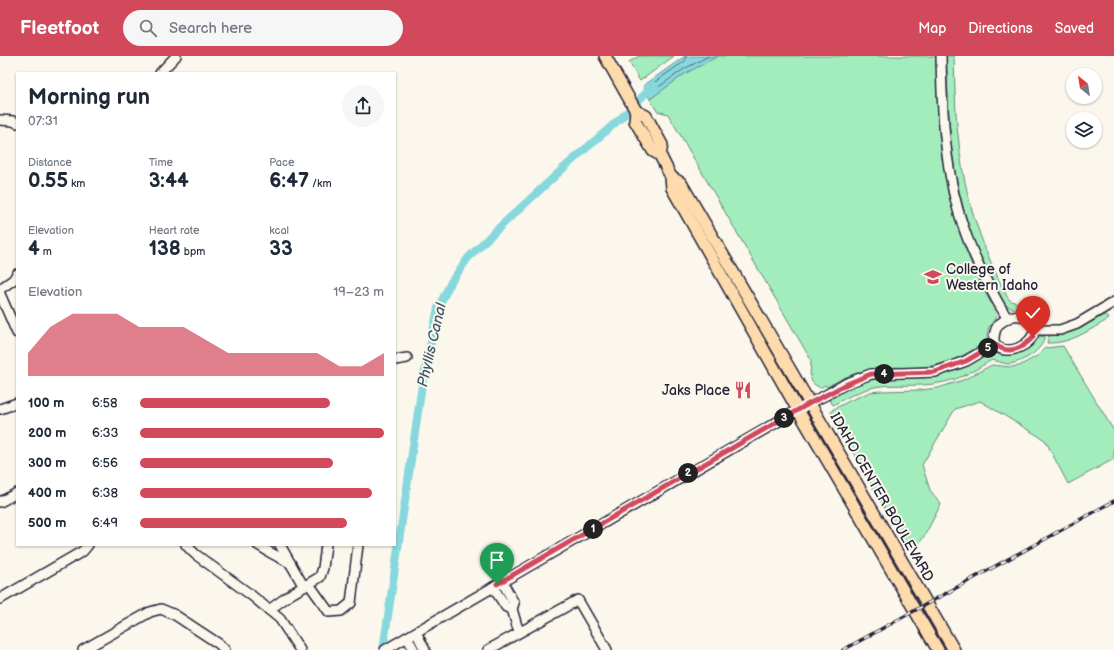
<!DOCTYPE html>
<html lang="en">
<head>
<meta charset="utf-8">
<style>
	:root { --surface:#fff; --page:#f6f6f7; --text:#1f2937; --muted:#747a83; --accent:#d1495b }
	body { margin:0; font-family:"Balsamiq Sans",sans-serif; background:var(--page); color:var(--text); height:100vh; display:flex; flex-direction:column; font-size:15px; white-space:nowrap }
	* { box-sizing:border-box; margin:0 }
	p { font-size:13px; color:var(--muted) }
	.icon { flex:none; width:22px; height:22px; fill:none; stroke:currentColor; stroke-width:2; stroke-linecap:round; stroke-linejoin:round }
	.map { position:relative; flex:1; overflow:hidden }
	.drawer { position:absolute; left:16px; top:16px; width:380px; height:474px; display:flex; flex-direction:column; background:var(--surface); border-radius:0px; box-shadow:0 1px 3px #0004 }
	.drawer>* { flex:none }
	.needle { width:26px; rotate:330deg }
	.tools { position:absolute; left:1066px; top:12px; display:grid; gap:8px }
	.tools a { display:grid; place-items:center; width:36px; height:36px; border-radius:50%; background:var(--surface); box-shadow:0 1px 3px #0004; font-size:20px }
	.pin { position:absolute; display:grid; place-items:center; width:34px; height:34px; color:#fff; margin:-41px -17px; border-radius:50% 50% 50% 0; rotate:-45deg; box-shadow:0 0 4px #0007 }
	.pin .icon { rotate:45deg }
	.km { position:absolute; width:20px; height:20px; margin:-10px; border-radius:50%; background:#222; color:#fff; font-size:11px; line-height:20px; text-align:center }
	.round { display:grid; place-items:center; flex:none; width:42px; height:42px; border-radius:21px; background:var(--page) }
	.summary { display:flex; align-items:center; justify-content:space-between; height:68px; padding:0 12px }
	h1 { font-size:22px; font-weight:600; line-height:30px }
	.metrics { display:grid; grid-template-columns:repeat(3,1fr); gap:6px; height:68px; padding:4px 12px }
	.metrics div { display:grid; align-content:center }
	.metrics b { font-size:20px; font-weight:600 }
	.metrics small { font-size:11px; font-weight:400 }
	.metrics p { font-size:11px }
	.chart { height:112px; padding:8px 12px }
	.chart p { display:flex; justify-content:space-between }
	.chart svg { width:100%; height:72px; margin-top:4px; fill:var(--accent); opacity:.7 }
	ul { padding:0 12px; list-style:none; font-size:13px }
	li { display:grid; grid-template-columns:64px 48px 1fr; align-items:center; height:30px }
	li i { height:10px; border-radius:5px; background:var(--accent) }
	header { display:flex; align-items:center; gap:24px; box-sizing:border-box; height:56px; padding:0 20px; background:var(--accent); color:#fff }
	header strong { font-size:19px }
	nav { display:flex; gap:22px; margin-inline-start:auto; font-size:14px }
	.search { width:280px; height:36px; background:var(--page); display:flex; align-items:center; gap:10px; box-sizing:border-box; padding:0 14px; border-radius:22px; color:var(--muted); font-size:15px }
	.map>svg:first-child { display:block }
	.green { fill:#a3edbc; stroke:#62887c }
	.water { fill:#87d8dd; stroke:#5f8f9c }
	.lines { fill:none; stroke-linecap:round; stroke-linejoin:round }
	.shore { stroke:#4a6b7c; stroke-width:1 }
	.canal { stroke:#87d8dd; stroke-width:8 }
	.minor-casing { stroke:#22223b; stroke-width:12 }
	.major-casing { stroke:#22223b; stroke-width:14 }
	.minor { stroke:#fbf7ec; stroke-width:9 }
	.major { stroke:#fddbac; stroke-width:11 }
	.rail-casing { stroke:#22223b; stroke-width:3.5 }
	.rail { stroke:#fbf7ec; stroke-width:2; stroke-dasharray:6; stroke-linecap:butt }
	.route-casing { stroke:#fff; stroke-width:8 }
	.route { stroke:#d1495b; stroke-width:5 }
	.labels { text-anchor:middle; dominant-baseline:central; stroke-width:4; stroke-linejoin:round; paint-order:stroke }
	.poi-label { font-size:14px; fill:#22223b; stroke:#fbf7ec; text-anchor:start }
	.street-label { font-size:14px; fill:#22223b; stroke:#fbf7ec }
	.water-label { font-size:15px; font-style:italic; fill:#40596c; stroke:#fbf7ec }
</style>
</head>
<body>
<header>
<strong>Fleetfoot</strong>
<div class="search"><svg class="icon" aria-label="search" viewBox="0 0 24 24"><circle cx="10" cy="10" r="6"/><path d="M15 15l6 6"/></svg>Search here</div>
<nav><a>Map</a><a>Directions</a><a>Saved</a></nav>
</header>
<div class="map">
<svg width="1114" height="594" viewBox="0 0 1114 594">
	<rect width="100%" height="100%" fill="#fbf7ec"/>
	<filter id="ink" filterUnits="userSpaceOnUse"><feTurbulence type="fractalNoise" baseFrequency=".025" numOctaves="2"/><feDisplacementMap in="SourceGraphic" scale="8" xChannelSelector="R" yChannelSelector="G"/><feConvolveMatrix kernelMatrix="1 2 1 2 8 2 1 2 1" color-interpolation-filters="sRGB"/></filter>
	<g filter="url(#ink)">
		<g class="green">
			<polygon points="639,0 674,0 640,25 629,6"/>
			<path d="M718 0H936C938 62 940 121 961 181 968 199 975 217 984 234 988 242 993 250 996 259 995 264 992 267 989 271 986 278 989 283 983 288 968 296 954 306 936 309 917 313 897 310 878 312 859 314 843 322 827 331L825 329 820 332C818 330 816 330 814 328 808 324 811 311 811 304L668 58 657 55 650 43 686 17Z"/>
			<path d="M946 0H954V1C955 30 955 58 959 87 964 138 980 186 1003 232 1005 236 1007 242 1011 245 1015 247 1019 246 1023 247 1035 249 1042 259 1045 270 1036 269 1034 259 1026 256 1019 252 1011 254 1004 248 996 240 992 226 987 216 968 176 956 132 951 88 948 59 948 29 946 0Z"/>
			<path d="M1103 259 1108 261 1109 263C1089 274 1071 288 1047 287L1049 280 1071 276Z"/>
			<path d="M1043 280H1045C1044 284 1042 289 1039 292 1034 299 1017 308 1008 308 1002 307 997 305 992 304 984 308 978 313 971 316 961 322 950 325 939 327 920 331 900 328 881 330 863 332 848 341 833 349L829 343 850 331 871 324 885 322H926L948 317 965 310 991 296C999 296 1005 301 1013 299 1019 298 1026 294 1030 290 1035 286 1036 282 1043 280Z"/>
			<polygon points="1063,290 1114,375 1114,403 1068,428 1045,384 980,345 955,353 922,409 930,434 941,448 925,479 918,489 910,494 908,493 831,358 832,354 849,345 870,336 881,335 920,334 938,332 963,324 992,309 1011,311 1019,310 1037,300 1045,292"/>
		</g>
		<polygon class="water" points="685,0 718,0 686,17 650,43 643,30"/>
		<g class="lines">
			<polyline class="shore" points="686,0 685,5 649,30 649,32 651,35 653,35 684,13 709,0"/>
			<polyline class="canal" points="383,594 422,329 438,252 451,226 468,202 489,181 567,109 621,62 647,36 655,30"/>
			<g class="minor-casing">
				<g id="minor">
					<path d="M941 0C942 51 944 104 958 154 969 192 987 229 1007 262"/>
					<polyline points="160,17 176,0"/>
					<polyline points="0,64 13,65 17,67"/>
					<polyline points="0,233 13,224 17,218"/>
					<polyline points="0,238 17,277"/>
					<path d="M1013 260C1026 259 1030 263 1035 274 1033 281 1030 285 1024 289 1011 297 989 297 995 276 996 272 998 268 1002 266 1005 263 1009 262 1013 260Z"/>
					<polyline points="1035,274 1060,274 1077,268 1114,246"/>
					<polyline points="395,304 407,302"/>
					<polyline points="0,353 17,347"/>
					<polyline points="0,446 17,437"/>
					<polyline points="186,489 195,498 251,539 280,563 300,594"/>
					<polyline points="258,489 271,497 290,507"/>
					<polyline points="280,489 304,531"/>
					<polyline points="502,525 514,547 512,553 517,570 520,575"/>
					<polyline points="309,528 329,556 341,555 351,547 358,489"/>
					<polyline points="493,531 506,551 512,553"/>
					<polyline points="0,543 83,495 88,489"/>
					<polyline points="269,554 291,538 320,521 323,512 326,489"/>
					<polyline points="416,576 425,594"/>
					<polyline points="407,581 414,594"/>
					<polyline points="83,594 150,556 161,553 175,559 219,588 225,594"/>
					<polyline points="385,594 810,347 826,339 847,327 871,318 935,316 966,305 995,288"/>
					<polyline points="488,594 578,544 607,594"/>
				</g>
			</g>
			<g class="major-casing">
				<g id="major">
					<polyline points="605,0 636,55 635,65 653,95 660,99 671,121 672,132 798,354 938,594"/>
					<polyline points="636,55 646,60 662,89 660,99"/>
					<polyline points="671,121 681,127 954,594"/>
				</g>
			</g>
			<use href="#minor" class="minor"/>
			<use href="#major" class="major"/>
			<g class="rail-casing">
				<polyline id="rail" points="843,594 1114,445"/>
			</g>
			<use href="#rail" class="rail"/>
		</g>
	</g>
	<g class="lines" filter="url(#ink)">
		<g class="route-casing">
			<path id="route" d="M497 528 810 347 826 339 847 328 871 318 935 316 966 305 995 288C1008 300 1023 292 1033 281"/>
		</g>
		<use href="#route" class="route"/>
	</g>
	<defs>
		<g id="university-bare" transform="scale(1.38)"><path d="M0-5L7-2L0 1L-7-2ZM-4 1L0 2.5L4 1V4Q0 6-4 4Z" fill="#d1495b" stroke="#fbf7ec" stroke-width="2.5" paint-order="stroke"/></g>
		<g id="restaurant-bare" transform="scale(1.38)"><path d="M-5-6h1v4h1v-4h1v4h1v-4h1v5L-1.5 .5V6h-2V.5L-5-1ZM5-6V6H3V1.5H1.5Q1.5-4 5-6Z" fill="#d1495b" stroke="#fbf7ec" stroke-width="2.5" paint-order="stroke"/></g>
	</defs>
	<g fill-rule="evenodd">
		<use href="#university-bare" x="933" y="221"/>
		<use href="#restaurant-bare" x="743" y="334"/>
	</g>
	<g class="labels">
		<g class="poi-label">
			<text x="946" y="213">College of<tspan x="946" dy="16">Western Idaho</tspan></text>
			<text x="730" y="334" text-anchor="end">Jaks Place</text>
		</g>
		<g class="street-label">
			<text transform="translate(882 441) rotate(60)">IDAHO CENTER BOULEVARD</text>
		</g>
		<g class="water-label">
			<text transform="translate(432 289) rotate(-77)">Phyllis Canal</text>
		</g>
	</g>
</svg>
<div class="tools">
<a><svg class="needle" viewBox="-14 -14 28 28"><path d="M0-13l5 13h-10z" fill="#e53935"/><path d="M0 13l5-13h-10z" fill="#747a83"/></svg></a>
<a><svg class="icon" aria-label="layers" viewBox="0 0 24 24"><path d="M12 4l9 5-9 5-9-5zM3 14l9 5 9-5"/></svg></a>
</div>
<div class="pin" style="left:497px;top:528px;background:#1e9e55"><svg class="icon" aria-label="arrive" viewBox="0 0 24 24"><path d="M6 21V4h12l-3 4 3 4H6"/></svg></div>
<div class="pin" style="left:1033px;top:281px;background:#d93025"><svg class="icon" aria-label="check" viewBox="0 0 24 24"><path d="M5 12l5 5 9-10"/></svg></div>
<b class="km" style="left:593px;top:473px">1</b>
<b class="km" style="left:688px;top:417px">2</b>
<b class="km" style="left:784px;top:362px">3</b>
<b class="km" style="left:884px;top:318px">4</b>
<b class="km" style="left:988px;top:292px">5</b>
<section class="drawer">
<div class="summary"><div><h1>Morning run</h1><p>07:31</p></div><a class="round"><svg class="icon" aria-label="share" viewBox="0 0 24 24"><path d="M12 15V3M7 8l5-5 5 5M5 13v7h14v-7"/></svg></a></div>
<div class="metrics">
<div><p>Distance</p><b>0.55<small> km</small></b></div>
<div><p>Time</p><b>3:44</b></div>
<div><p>Pace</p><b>6:47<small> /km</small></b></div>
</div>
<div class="metrics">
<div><p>Elevation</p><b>4<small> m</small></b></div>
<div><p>Heart rate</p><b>138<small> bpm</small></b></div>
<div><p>kcal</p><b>33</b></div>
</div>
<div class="chart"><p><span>Elevation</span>19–23 m</p>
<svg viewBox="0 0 160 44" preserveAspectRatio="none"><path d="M0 44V30L10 14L20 6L30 6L40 6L50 14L60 14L70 14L80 22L90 30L100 30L110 30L120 30L130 30L140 38L150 38L160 30V44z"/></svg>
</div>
<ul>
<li><b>100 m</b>6:58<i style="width:78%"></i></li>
<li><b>200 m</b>6:33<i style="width:100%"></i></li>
<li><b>300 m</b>6:56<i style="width:79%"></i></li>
<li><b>400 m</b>6:38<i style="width:95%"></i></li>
<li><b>500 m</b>6:49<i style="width:85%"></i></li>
</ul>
</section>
</div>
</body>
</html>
